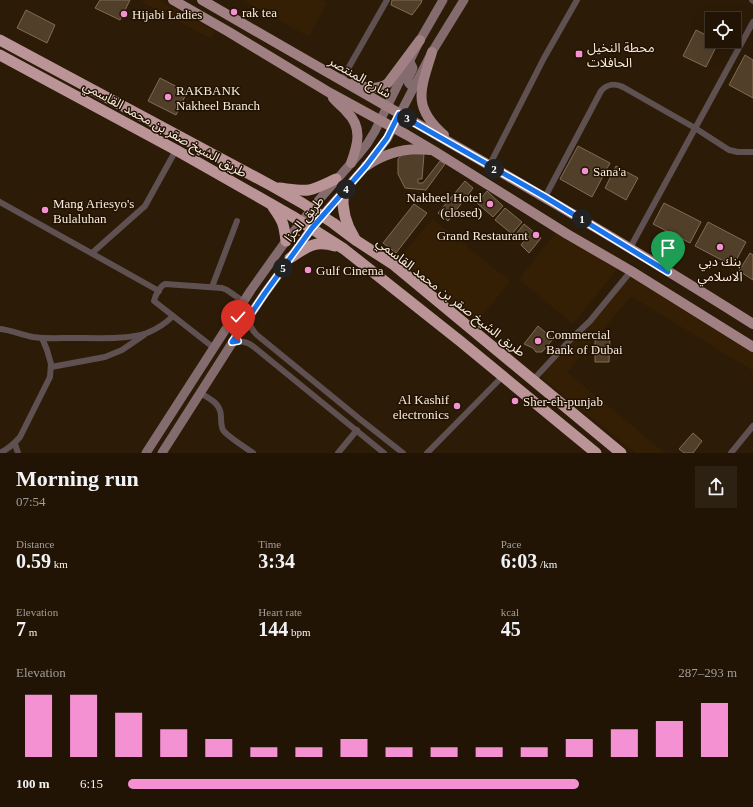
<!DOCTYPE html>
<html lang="en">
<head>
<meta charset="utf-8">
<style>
	:root { --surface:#211405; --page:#2d2113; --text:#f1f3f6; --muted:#a29e9a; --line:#3e3327; --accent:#f491d3 }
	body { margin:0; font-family:"Times New Roman","Noto Sans Arabic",serif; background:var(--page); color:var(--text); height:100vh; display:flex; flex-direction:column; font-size:15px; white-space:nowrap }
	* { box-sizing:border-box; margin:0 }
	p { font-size:13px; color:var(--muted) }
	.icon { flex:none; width:22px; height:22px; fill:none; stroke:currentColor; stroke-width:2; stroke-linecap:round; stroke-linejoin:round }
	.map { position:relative; height:453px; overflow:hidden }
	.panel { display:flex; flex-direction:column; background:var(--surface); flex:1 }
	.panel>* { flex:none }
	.buttons { position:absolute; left:705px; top:12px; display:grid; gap:8px }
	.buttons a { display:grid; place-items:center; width:36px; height:36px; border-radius:0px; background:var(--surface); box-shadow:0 4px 16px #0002,0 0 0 1px var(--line); font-size:20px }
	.pin { position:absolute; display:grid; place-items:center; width:34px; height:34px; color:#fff; margin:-41px -17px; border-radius:50% 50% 50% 0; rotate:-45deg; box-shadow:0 0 4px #0007 }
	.pin .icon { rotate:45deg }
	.km { position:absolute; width:20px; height:20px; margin:-10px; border-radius:50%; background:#222; color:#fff; font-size:11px; line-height:20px; text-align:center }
	.round { display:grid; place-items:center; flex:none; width:42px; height:42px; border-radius:0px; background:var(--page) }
	.headline { display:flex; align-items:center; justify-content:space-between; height:68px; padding:0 16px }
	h1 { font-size:22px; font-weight:700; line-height:30px }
	.stats { display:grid; grid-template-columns:repeat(3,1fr); gap:6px; height:68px; padding:4px 16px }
	.stats div { display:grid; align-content:center }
	.stats b { font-size:20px; font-weight:700 }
	.stats small { font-size:11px; font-weight:400 }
	.stats p { font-size:11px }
	.chart { height:112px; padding:8px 16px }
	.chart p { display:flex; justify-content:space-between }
	.chart svg { width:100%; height:72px; margin-top:4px; stroke:var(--accent); stroke-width:6 }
	ul { padding:0 16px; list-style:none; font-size:13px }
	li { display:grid; grid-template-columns:64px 48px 1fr; align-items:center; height:30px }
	li i { height:10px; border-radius:5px; background:var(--accent) }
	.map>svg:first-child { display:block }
	.built { fill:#341f04 }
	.building { fill:#513f2a; stroke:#806c56 }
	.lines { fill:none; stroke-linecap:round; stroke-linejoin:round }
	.street { stroke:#5f5051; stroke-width:6 }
	.secondary { stroke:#846b6d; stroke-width:9 }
	.primary { stroke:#a08083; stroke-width:10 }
	.highway { stroke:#ba9497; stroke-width:11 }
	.route-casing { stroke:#fff; stroke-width:8 }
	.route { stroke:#1a73e8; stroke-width:5 }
	.poi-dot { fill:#f491d3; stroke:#221201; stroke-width:1.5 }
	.labels { text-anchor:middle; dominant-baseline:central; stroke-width:3; stroke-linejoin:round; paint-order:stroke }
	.poi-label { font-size:13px; fill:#f7ecdf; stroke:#221201; text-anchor:start }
	.street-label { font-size:13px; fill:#f7ecdf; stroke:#221201 }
</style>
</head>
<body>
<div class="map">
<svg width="753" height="453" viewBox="0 0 753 453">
	<rect width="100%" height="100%" fill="#2c1b07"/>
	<g class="built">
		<polygon points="143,0 159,0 215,31 211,39 142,2"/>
		<polygon points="243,0 323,0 327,2 309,37"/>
		<polygon points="433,219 510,281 477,322 399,258"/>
		<polygon points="556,232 617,269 573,324 519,279"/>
		<polygon points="630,269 753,343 753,371 631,296 567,372 665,453 636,453 541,377 554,362"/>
	</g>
	<g class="building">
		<polygon points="100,0 130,0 120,20 95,8"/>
		<polygon points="392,0 422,0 421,3 412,15 391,5"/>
		<polygon points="26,10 55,25 47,43 17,28"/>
		<polygon points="696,30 712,38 712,41 719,41 706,67 683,56"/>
		<polygon points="745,55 753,60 753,98 729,85"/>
		<polygon points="160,78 187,92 176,115 148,101"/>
		<polygon points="578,146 610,163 592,197 560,179"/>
		<polygon points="403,153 424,154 422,179 418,179 418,183 423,183 440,161 445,164 426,190 405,188 398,174 398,159"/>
		<polygon points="616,166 638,178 626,200 605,188"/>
		<polygon points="465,181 473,188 448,221 438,213"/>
		<polygon points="487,191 503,206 493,217 477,203"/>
		<polygon points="664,203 701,222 690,243 653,224"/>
		<polygon points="414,204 427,213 396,253 383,243"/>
		<polygon points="505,208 522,222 512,234 495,220"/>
		<polygon points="708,222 746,242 733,266 695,246"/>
		<polygon points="524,224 541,238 529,253 521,245 524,241 516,234"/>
		<polygon points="750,253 753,255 753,280 739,271"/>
		<polygon points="538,326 553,339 542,352 536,352 533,348 524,344"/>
		<polygon points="595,338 610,338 609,362 595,362"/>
		<polygon points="693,433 702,441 693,453 684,453 679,449"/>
	</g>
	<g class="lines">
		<g class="street">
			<polyline points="752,0 753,1"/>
			<polyline points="341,81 387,0"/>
			<polyline points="489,166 544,58 577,0"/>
			<path d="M545 197 601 91C607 84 615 83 623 87L695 128 729 150 738 152H753"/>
			<polyline points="0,202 159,291"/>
			<polyline points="630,248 753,22"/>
			<polyline points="92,253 145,206 176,150"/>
			<polyline points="212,287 237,221"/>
			<path d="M248 318C249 325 252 330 257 335L361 420 403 453"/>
			<path d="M0 329C11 330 22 335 33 337 46 339 60 338 73 338 95 338 127 340 147 333 157 329 165 324 173 316"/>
			<path d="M232 342C241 341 247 341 254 347L384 453"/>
			<path d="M214 348 154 301C155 296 160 286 165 284L222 288 227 290 244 302"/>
			<polyline points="51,367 105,357 122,350 144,335"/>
			<polyline points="533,380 571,339 590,321 631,271"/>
			<path d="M200 393C211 399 221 404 221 417 221 422 221 426 223 430 228 437 245 447 253 453"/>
			<polyline points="15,444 18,453"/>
			<path d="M0 453C8 449 14 444 20 437L50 377 51 364 47 350 42 338"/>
			<polyline points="338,453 357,430"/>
			<polyline points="427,453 503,376"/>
			<polyline points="731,453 753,426"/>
		</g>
		<g class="secondary">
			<path d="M409 62 411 64 413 68C410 77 403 82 414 87"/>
			<polyline points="146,453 251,290 283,245 318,201 359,154 367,144 375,131 420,40 443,0"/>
			<polyline points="162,453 248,318 265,293 312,228 329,208 366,166 387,139 432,52 464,0"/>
		</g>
		<g class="primary">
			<polyline points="173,0 229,32 330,93 407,135 434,151 567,234 631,271 753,347"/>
			<path d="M202 0C386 107 573 210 753 324"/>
			<path d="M432 52C421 89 411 106 444 135"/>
			<path d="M352 84C365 87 377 91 388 83L420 40"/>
			<path d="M333 98C337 103 342 106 346 111 363 127 358 144 351 163"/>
			<path d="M366 166C385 153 406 147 430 150"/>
		</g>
		<g class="highway">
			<polyline points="0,40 272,186 302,203 333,223 357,241 394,265 621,453"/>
			<polyline points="0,55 176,150 292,216 344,249 460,341 596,453"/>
			<path d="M279 188C289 189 299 191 309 190 318 188 327 183 336 179"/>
			<path d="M343 193C342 209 345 223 354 237"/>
			<path d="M273 207C283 221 284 224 286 241"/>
			<path d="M290 258C307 247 314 240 335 246"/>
		</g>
	</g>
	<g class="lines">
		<g class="route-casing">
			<polyline id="route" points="238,341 232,342 265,293 312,228 366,166 387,138 399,114 545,197 668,272"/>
		</g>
		<use href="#route" class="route"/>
	</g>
	<g class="poi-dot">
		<circle cx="234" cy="12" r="4"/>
		<circle cx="124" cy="14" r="4"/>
		<rect x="575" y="50" width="8" height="8" rx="2"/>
		<circle cx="168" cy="97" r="4"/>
		<circle cx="585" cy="171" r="4"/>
		<circle cx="490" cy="204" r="4"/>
		<circle cx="45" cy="210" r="4"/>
		<circle cx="536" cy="235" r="4"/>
		<circle cx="720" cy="247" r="4"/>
		<circle cx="308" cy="270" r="4"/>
		<circle cx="538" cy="341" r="4"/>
		<circle cx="515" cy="401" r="4"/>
		<circle cx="457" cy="406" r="4"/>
	</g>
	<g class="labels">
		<g class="poi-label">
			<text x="242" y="12">rak tea</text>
			<text x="132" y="14">Hijabi Ladies</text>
			<text x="587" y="47">محطة النخيل<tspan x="587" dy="15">الحافلات</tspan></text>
			<text x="176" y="90">RAKBANK<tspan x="176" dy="15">Nakheel Branch</tspan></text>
			<text x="593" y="171">Sana'a</text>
			<text x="482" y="197" text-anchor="end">Nakheel Hotel<tspan x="482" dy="15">(closed)</tspan></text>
			<text x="53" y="203">Mang Ariesyo's<tspan x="53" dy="15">Bulaluhan</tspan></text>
			<text x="528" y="235" text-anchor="end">Grand Restaurant</text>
			<text x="720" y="261" text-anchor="middle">بنك دبي<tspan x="720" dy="15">الاسلامي</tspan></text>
			<text x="316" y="270">Gulf Cinema</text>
			<text x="546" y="334">Commercial<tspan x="546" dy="15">Bank of Dubai</tspan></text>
			<text x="449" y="399" text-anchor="end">Al Kashif<tspan x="449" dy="15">electronics</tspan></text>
			<text x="523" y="401">Sher-eh-punjab</text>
		</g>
		<g class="street-label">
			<text transform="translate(360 77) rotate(30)">شارع المنتصر</text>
			<text transform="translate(165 129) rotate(29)">طريق الشيخ صقر بن محمد القاسمي</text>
			<text transform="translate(304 219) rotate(-51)">طريق الجزا</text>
			<text transform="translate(451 297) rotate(38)">طريق الشيخ صقر بن محمد القاسمي</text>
		</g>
	</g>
</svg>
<div class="buttons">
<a><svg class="icon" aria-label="locate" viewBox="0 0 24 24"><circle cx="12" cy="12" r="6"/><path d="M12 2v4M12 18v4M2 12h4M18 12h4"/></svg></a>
</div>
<div class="pin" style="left:668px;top:272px;background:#1e9e55"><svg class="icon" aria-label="arrive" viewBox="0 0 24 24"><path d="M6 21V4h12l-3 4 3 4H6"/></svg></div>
<div class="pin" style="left:238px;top:341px;background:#d93025"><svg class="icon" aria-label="check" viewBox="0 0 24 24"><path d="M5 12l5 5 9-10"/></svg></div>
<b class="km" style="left:582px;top:219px">1</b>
<b class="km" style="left:494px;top:169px">2</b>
<b class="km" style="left:407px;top:118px">3</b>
<b class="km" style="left:346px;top:189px">4</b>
<b class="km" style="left:283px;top:268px">5</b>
</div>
<section class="panel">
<div class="headline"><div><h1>Morning run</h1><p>07:54</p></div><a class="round"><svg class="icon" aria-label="share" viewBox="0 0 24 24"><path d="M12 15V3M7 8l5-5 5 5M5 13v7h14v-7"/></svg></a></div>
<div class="stats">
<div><p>Distance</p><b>0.59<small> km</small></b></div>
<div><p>Time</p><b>3:34</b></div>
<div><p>Pace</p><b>6:03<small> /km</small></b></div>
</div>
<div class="stats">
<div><p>Elevation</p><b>7<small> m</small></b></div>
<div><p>Heart rate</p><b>144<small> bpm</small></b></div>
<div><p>kcal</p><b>45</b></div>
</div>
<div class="chart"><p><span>Elevation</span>287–293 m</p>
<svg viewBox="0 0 160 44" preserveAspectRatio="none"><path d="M5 44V6M15 44V6M25 44V17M35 44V27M45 44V33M55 44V38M65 44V38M75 44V33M85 44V38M95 44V38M105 44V38M115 44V38M125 44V33M135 44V27M145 44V22M155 44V11"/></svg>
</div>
<ul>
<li><b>100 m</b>6:15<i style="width:74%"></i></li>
</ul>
</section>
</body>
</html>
